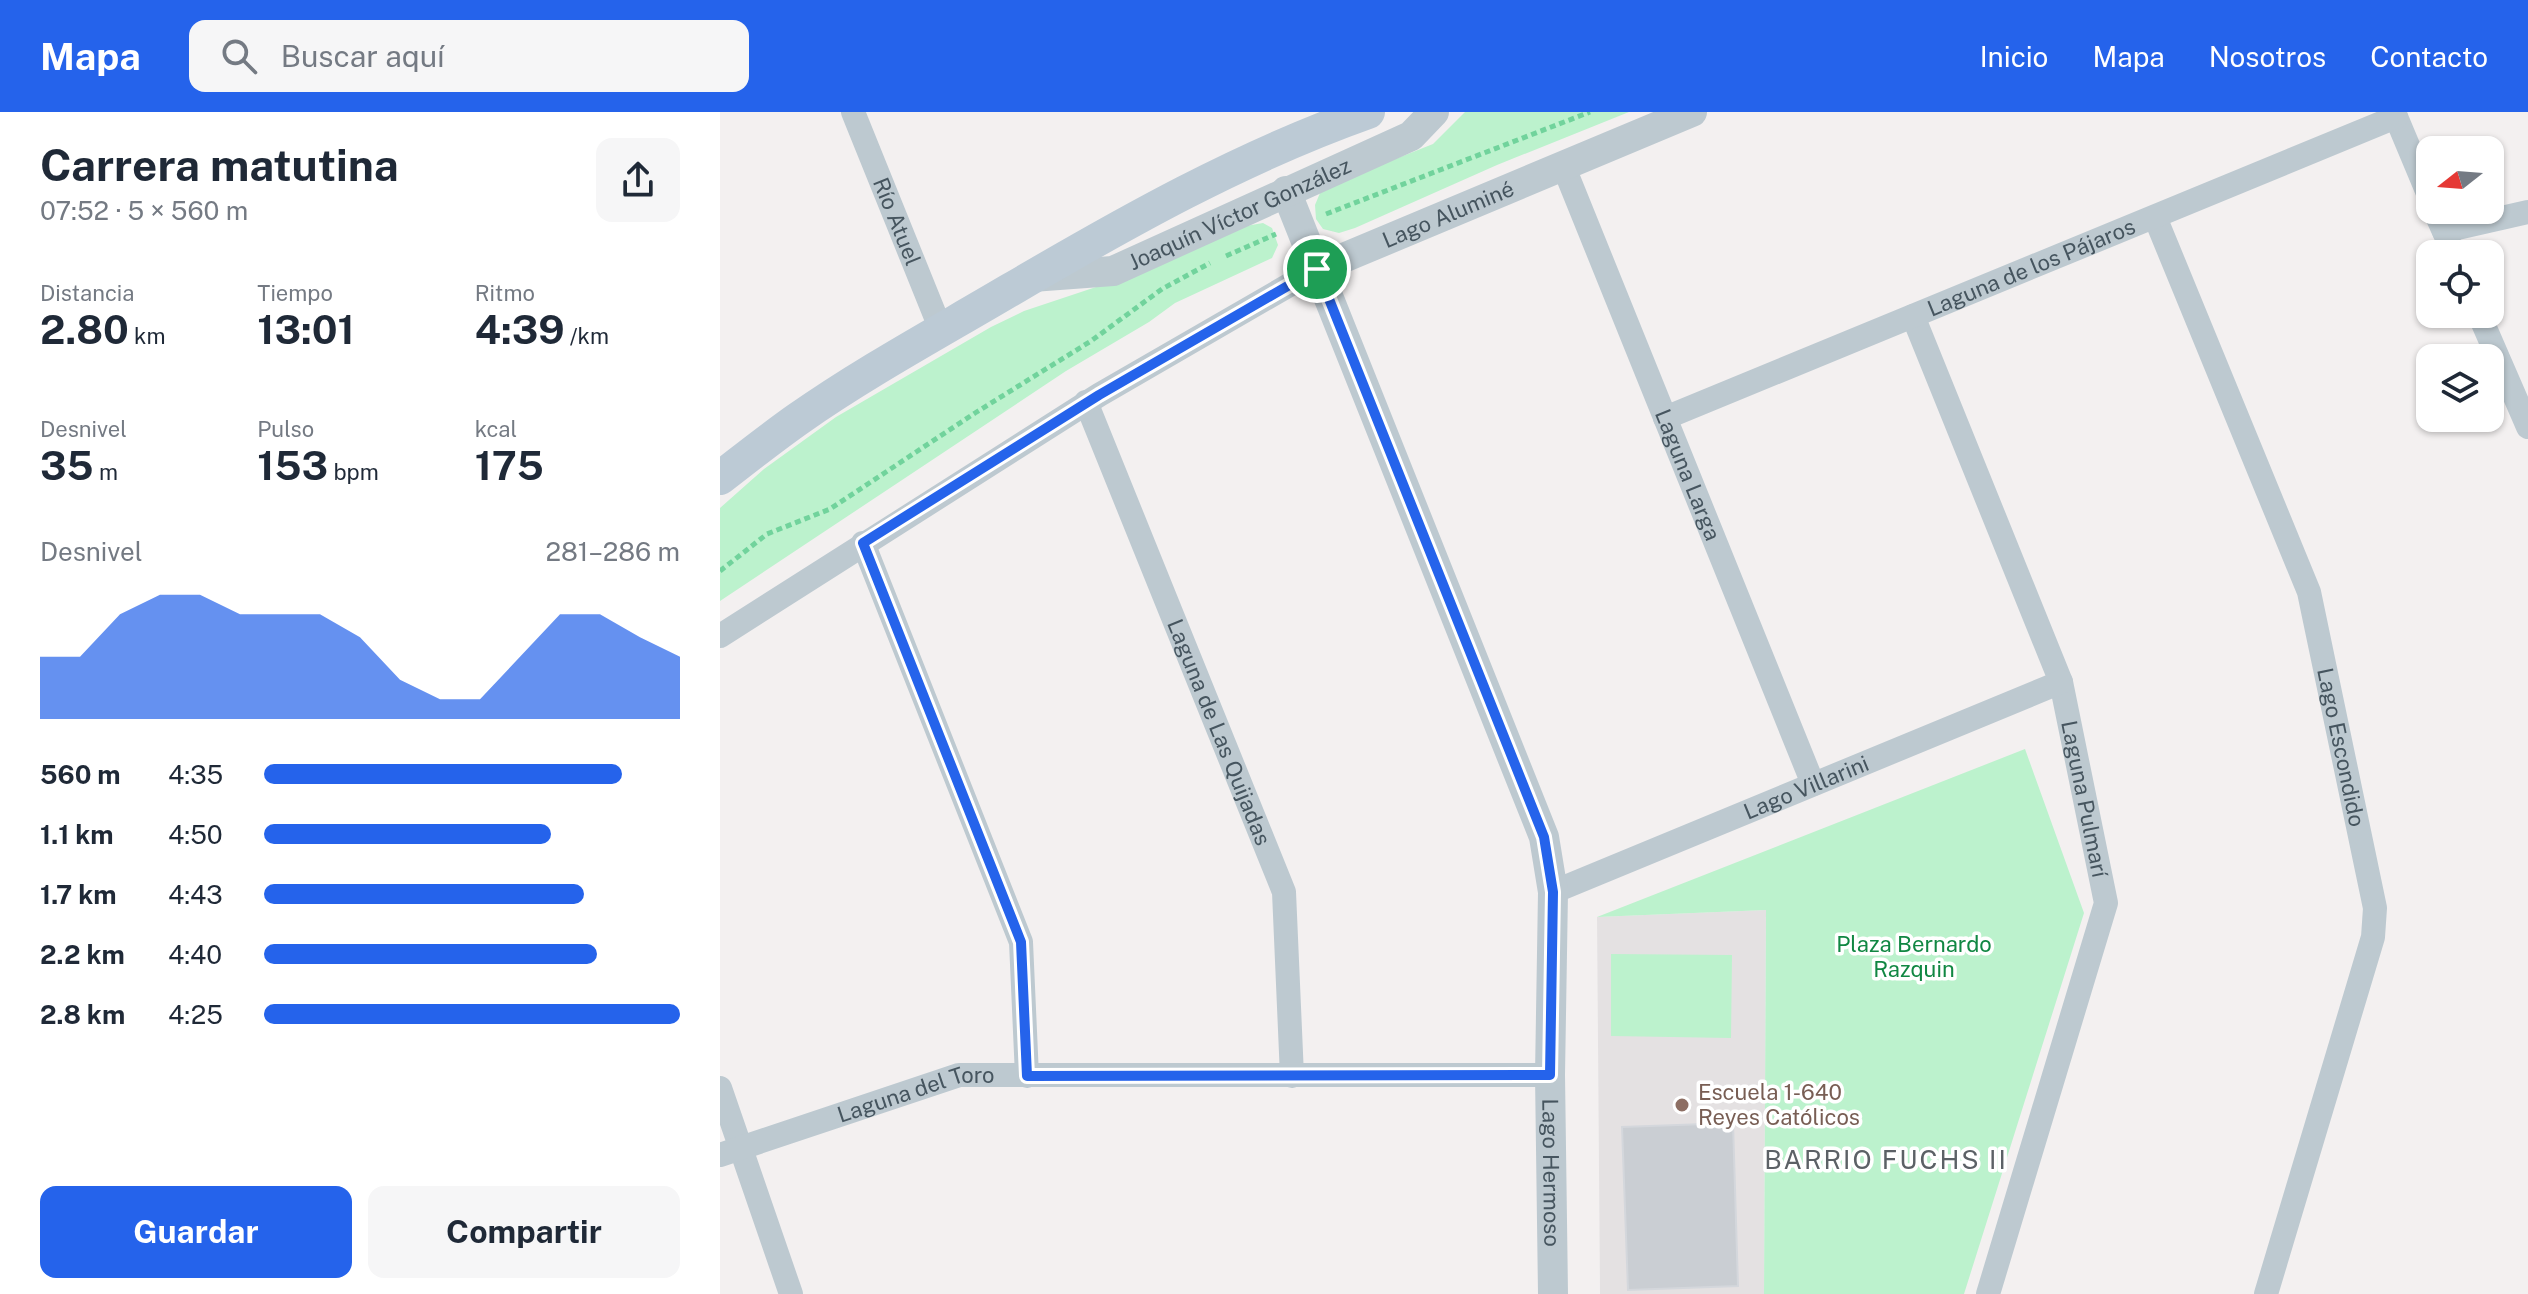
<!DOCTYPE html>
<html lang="es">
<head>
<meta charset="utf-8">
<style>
	:root { --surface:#fff; --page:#f6f6f7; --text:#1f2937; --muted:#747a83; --accent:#2563eb }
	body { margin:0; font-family:"Public Sans",sans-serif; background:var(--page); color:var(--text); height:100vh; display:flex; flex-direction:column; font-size:30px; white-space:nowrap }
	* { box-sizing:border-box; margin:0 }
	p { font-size:26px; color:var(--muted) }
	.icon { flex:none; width:44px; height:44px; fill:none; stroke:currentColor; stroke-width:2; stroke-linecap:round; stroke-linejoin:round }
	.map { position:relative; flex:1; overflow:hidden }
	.drawer { display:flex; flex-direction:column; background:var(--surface); width:720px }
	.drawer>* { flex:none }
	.needle { width:52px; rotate:253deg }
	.controls { position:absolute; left:1696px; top:24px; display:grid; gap:16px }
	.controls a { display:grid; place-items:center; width:88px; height:88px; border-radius:16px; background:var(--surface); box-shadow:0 2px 6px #0004; font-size:40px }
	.pin { position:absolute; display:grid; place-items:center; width:68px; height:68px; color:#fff; margin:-34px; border:4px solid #fff; border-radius:50%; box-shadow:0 2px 8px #0007 }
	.round { display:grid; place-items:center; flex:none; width:84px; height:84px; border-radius:16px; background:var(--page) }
	.overview { display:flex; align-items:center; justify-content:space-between; height:136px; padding:0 40px }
	h1 { font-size:44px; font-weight:700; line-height:60px }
	.metrics { display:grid; grid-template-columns:repeat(3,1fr); gap:12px; height:136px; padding:8px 40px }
	.metrics div { display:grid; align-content:center }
	.metrics b { font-size:40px; font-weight:700 }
	.metrics small { font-size:22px; font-weight:400 }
	.metrics p { font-size:22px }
	.chart { height:224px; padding:16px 40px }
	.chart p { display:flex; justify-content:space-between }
	.chart svg { width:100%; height:144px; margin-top:8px; fill:var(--accent); opacity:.7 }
	.button { display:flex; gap:16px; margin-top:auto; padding:16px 40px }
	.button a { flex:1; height:92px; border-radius:16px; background:var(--accent); color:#fff; font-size:32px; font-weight:700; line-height:92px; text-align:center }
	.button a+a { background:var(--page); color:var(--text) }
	ul { padding:0 40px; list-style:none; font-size:26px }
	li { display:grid; grid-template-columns:128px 96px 1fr; align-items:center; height:60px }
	li i { height:20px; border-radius:10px; background:var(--accent) }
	header { display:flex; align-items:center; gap:48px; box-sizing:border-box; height:112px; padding:0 40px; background:var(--accent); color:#fff }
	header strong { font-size:38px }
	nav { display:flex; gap:44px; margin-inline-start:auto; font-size:28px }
	.search { width:560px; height:72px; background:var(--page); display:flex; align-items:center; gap:20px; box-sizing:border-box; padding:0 28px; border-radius:16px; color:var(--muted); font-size:30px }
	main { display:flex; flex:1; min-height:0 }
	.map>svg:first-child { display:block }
	.education { fill:#e4e1e2 }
	.green { fill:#bcf2cd }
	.building { fill:#caced3; stroke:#d4d7dc; stroke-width:2 }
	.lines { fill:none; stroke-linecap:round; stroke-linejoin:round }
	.path { stroke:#71d39c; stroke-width:5; stroke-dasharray:6 4; stroke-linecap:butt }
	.minor { stroke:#bdc9d0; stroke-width:24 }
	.tertiary { stroke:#bdc9d0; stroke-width:30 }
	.secondary { stroke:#bccad5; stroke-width:34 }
	.route-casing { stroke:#fff; stroke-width:16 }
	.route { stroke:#2563eb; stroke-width:10 }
	.education-dot { fill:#8d6e63; stroke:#fff; stroke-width:3 }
	.labels { text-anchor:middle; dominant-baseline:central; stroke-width:7; stroke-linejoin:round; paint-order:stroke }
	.street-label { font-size:22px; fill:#46555f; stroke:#fff }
	.park-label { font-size:22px; fill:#118743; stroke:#fff }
	.education-label { font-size:22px; fill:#785e54; stroke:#fff; text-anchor:start }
	.quarter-label { font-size:26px; letter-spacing:2px; fill:#5c6166; stroke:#fff }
</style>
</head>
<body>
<header>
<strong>Mapa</strong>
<div class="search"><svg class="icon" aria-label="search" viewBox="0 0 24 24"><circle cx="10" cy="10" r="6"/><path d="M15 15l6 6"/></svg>Buscar aquí</div>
<nav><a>Inicio</a><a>Mapa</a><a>Nosotros</a><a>Contacto</a></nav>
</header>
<main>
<section class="drawer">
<div class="overview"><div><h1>Carrera matutina</h1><p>07:52 · 5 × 560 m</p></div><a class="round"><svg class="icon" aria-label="share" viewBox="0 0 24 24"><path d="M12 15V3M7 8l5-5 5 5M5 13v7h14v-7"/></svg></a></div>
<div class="metrics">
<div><p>Distancia</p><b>2.80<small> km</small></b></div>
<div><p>Tiempo</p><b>13:01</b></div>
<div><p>Ritmo</p><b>4:39<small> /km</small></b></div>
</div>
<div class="metrics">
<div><p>Desnivel</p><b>35<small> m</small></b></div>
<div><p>Pulso</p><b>153<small> bpm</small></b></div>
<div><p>kcal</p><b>175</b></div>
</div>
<div class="chart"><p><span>Desnivel</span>281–286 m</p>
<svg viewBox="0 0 160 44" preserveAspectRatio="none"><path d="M0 44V25L10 25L20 12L30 6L40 6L50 12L60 12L70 12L80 19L90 32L100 38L110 38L120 25L130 12L140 12L150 19L160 25V44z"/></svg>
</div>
<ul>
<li><b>560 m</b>4:35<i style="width:86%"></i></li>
<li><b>1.1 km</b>4:50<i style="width:69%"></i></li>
<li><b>1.7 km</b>4:43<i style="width:77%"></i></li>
<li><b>2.2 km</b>4:40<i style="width:80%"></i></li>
<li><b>2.8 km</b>4:25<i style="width:100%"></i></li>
</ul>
<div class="button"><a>Guardar</a><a>Compartir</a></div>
</section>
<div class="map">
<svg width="1808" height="1182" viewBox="0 0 1808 1182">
	<rect width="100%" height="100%" fill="#f3f0f0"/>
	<polygon class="education" points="1046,798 1044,1182 880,1182 877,805"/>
	<g class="green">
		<polygon points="745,0 909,0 777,53 635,116 619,121 603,117 596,107 595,93 600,81 615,71 713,32"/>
		<polygon points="543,111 552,116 558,133 552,146 455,191 429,210 346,259 0,489 0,396 44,357 116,305 271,215 304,199 382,173 520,115"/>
		<polygon points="1305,637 1364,801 1244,1182 1044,1182 1046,798 877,805"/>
		<polygon points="891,842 1012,843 1011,926 891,924"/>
	</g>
	<polygon class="building" points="1013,1011 1018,1174 908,1178 902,1015"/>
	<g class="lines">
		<g class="path">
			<polyline points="606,102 870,0"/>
			<polyline points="506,144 556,122"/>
			<polyline points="0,459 47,422 110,397 255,301 371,229 442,177 490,151"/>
		</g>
		<g class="minor">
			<path id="s1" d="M133 0 221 218"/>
			<polyline points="1674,0 1710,86"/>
			<path id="s2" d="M843 53 1093 672"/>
			<polyline points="1717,104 1734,142"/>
			<path id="s3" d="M1435 105 1589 480 1655 796 1653 825 1546 1182"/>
			<polyline points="1724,119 1808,100"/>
			<polyline points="1759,202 1808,315"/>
			<path id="s4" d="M1193 204 1341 570 1386 791 1268 1182"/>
			<path id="s5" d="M366 290 564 780 572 964"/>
			<path id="s6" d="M945 306 1676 5"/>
			<polyline points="143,431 301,830 307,964"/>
			<polyline points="0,524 379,283 597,157"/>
			<path id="s7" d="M833 780 1341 570"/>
			<polyline points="0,976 71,1182"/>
			<path id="s8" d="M0 1043 239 963H830"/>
		</g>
		<g class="tertiary">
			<path id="s9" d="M566 79 824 725 833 780 830 963 833 1182"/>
			<path id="s10" d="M597 157 972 0"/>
			<path id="s11" d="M312 165 393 159 691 24 714 0"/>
		</g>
		<path class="secondary" d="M0 366C26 346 51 326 78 307 145 260 219 220 290 178 406 110 521 45 648 0"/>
	</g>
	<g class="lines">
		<g class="route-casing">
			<polygon id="route" points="597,157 824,725 833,780 830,963 307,964 301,830 143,431 379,283"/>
		</g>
		<use href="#route" class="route"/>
	</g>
	<circle class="education-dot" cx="962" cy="993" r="8"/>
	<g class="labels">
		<g class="street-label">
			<text stroke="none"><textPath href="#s11" startOffset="220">Joaquín Víctor González</textPath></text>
			<text stroke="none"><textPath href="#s10" startOffset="142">Lago Aluminé</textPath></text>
			<text stroke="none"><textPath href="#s1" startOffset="118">Río Atuel</textPath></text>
			<text stroke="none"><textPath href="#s6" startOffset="396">Laguna de los Pájaros</textPath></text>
			<text stroke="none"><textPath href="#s2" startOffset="334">Laguna Larga</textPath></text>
			<text stroke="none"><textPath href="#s5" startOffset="356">Laguna de Las Quijadas</textPath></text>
			<text stroke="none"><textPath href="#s3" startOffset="564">Lago Escondido</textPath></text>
			<text stroke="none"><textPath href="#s7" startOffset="274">Lago Villarini</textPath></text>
			<text stroke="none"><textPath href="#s4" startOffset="514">Laguna Pulmarí</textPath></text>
			<text stroke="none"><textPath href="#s8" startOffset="206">Laguna del Toro</textPath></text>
			<text stroke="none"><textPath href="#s9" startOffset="1032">Lago Hermoso</textPath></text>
		</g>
		<g class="park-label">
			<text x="1194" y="832">Plaza Bernardo<tspan x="1194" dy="25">Razquin</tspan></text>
		</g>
		<g class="education-label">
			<text x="978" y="980">Escuela 1-640<tspan x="978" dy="25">Reyes Católicos</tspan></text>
		</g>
		<g class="quarter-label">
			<text x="1166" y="1047">BARRIO FUCHS II</text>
		</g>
	</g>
</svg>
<div class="controls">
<a><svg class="needle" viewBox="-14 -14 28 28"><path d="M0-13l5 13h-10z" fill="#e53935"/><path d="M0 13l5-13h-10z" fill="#747a83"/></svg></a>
<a><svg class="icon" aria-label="locate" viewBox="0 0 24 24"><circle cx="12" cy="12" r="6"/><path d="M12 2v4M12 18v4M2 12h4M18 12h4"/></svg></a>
<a><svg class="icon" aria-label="layers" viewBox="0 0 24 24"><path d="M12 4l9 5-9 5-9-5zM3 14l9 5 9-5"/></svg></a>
</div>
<div class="pin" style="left:597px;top:157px;background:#1e9e55"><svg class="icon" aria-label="arrive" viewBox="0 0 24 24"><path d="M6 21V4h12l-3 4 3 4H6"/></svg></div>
</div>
</main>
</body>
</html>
